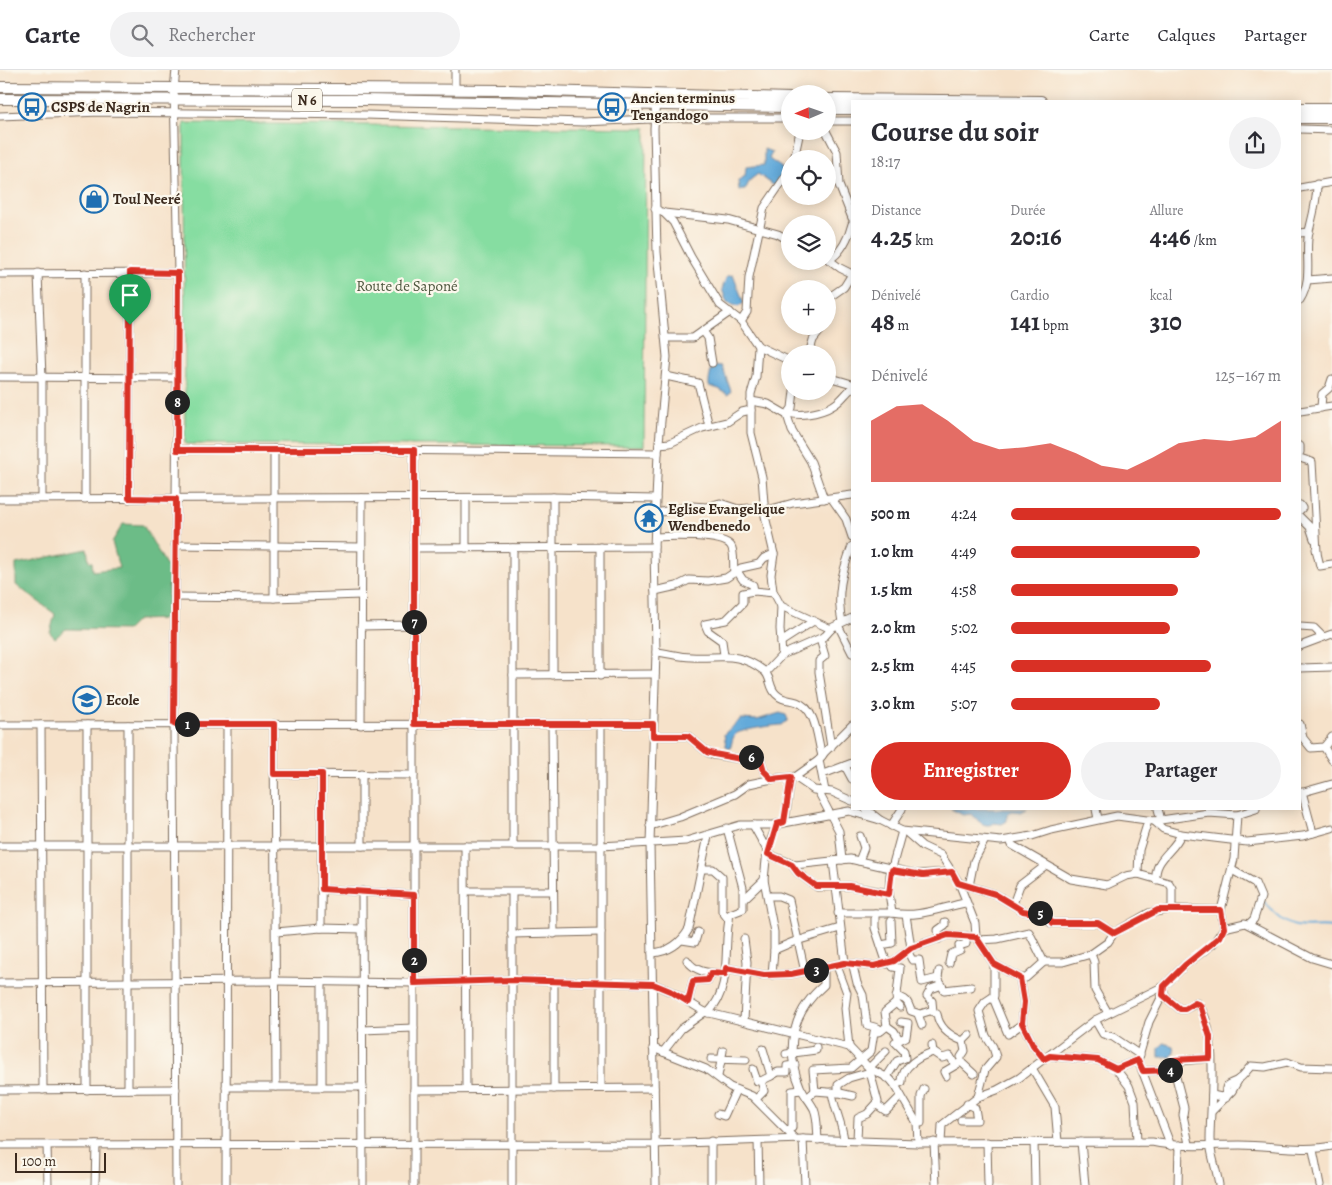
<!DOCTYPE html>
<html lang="fr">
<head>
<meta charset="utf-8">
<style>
	:root { --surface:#fff; --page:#f2f2f3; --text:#2b2b33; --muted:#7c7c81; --line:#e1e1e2; --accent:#d93025 }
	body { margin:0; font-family:Alegreya,serif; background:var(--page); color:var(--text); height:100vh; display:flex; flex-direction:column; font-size:19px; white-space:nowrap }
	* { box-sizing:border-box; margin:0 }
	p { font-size:16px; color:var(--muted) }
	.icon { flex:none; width:28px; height:28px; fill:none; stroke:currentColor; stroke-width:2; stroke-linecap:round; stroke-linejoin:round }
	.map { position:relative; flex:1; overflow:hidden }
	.panel { position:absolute; left:851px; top:30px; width:450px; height:710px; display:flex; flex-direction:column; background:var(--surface); border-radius:0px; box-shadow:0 2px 12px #0003 }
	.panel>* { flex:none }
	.needle { width:32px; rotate:268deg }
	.fabs { position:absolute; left:781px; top:15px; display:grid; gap:10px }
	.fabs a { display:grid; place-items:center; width:55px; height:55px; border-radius:50%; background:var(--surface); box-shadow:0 2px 12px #0003; font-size:25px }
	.scale { position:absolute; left:15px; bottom:12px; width:91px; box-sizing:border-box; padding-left:5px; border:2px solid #3b2a1e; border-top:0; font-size:14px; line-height:18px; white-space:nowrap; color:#3b2a1e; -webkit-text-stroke:4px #fbf7ec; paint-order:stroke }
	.pin { position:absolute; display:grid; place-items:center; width:42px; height:42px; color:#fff; margin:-51px -21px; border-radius:50% 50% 50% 0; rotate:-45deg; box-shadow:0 0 5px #0007 }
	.pin .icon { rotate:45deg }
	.km { position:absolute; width:25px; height:25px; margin:-12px; border-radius:50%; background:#222; color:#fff; font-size:14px; line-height:25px; text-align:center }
	.round { display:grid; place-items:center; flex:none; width:52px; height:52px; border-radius:26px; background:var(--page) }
	.headline { display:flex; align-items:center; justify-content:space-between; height:85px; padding:0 20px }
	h1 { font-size:28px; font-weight:600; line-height:38px }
	.metrics { display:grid; grid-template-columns:repeat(3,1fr); gap:8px; height:85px; padding:5px 20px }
	.metrics div { display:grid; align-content:center }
	.metrics b { font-size:25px; font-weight:600 }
	.metrics small { font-size:14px; font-weight:400 }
	.metrics p { font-size:14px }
	.chart { height:140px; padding:10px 20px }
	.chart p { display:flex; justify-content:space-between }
	.chart svg { width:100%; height:90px; margin-top:5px; fill:var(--accent); opacity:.7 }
	.primary-button { display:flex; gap:10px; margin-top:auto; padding:10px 20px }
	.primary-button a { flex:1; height:58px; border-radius:30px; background:var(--accent); color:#fff; font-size:20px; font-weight:600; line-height:58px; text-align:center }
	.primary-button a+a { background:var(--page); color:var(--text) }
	ul { padding:0 20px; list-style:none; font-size:16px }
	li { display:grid; grid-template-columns:80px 60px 1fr; align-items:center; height:38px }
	li i { height:12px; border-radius:6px; background:var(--accent) }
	header { display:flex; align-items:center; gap:30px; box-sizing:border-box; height:70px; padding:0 25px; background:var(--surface); border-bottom:1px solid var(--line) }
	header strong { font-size:24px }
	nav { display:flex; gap:28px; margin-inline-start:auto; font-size:18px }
	.search { width:350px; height:45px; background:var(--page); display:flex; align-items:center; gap:12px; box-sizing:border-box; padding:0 18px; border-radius:28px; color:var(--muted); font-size:19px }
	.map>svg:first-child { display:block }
	.green { fill:#86dda1; stroke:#608460 }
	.forest { fill:#6cbc87; stroke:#547352 }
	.water { fill:#64aada; stroke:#506a7c }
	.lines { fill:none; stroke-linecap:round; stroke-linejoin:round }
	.stream { stroke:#64aada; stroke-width:2 }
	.minor-casing { stroke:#7c6a5a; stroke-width:9 }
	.primary-casing { stroke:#7c6a5a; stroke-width:12 }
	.minor { stroke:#fff; stroke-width:7 }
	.primary { stroke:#fff; stroke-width:10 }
	.route-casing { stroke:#fff; stroke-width:10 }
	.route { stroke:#d93025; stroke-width:6 }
	.labels { text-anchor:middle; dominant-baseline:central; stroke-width:4.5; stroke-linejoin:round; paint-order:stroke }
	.shield { fill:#fbf7ec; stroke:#75685c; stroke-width:1 }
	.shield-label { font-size:14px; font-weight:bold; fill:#3b2a1e }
	.poi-label { font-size:15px; font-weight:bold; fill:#3b2a1e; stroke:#fbf7ec; text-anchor:start }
	.park-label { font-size:15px; fill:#4e573f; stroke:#fbf7ec }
</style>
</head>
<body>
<header>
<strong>Carte</strong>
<div class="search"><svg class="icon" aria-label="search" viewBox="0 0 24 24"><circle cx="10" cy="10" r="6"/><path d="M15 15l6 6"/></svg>Rechercher</div>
<nav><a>Carte</a><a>Calques</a><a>Partager</a></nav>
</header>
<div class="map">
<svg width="1332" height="1115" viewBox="0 0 1332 1115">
	<rect width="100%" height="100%" fill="#fbf7ec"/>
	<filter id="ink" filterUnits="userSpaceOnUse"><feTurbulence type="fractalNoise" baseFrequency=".02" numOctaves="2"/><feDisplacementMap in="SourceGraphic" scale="10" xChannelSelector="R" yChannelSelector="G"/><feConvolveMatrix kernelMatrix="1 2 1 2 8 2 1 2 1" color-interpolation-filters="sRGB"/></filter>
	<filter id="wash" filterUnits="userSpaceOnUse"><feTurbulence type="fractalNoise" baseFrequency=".0096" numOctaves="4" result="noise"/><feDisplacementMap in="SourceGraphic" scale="20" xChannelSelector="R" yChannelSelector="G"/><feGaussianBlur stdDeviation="1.12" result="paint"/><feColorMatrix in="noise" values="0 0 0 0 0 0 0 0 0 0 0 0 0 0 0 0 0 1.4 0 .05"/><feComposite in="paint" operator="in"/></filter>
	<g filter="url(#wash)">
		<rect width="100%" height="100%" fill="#f6e2ca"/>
		<polygon class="green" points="184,53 646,58 644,376 185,374"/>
		<polygon class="forest" points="123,454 143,455 169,500 167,549 137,550 127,560 66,559 55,568 50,563 55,544 16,515 16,494 87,479 89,491 92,492 93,501 119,498 112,472"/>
		<g class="water">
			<polygon points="764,79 772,82 769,89 782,98 784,111 779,116 773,115 758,104 750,110 745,120 739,120 738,111 745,106 746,97 764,95"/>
			<polygon points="733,205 744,233 738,237 727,233 722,219 727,206"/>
			<path d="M711 295 722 296 731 321 728 325 719 319 709 316C708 308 712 303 711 295Z"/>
			<path d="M780 643 786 645 788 650 782 655C775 655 739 660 736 664 732 667 732 674 730 679L726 676 724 664 741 649 757 650Z"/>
			<path d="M951 739H1027L1021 742 1012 741 1007 745V751L1002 754 994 753C985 759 978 751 972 744L963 745Z"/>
			<polygon points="1164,973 1173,976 1174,982 1171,987 1159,987 1159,978"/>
		</g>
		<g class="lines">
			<path class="stream" d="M1262 829C1270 839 1283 854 1296 856 1308 858 1320 855 1332 857"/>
		</g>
	</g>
	<g filter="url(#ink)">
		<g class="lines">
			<g class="minor-casing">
				<g id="minor">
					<polyline points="455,20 455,0"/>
					<polyline points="656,30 654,58 657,182 667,287 658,383 654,477 656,582 650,774 656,1115"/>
					<polyline points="0,46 100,42 366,45 583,52 673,48 790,48"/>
					<polyline points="828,51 852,51"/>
					<polyline points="1300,59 1332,60"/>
					<polyline points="826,61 837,82 839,115 852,148"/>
					<polyline points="794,89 800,61"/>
					<polyline points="1300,118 1332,112"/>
					<polyline points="655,139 664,143 673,152 691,187 720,235 741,251 758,276 790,291"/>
					<polyline points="664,143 728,150 778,164 790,171"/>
					<polyline points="1300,163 1309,162"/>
					<polyline points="828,189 840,198 852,204"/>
					<path d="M829 190C841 183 849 167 852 154"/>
					<polyline points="38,203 42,308 42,428"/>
					<polyline points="0,204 178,203"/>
					<polyline points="1308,210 1332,208"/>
					<path d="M1300 230C1314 207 1304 185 1309 161 1313 145 1317 131 1317 114"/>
					<polyline points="828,239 831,226 844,217 852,204"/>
					<polyline points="741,251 747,242 749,207 764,138 790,100"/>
					<polyline points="703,261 708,268 712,293"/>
					<polyline points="666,268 693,268 730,242"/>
					<polyline points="758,276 756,307 751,324 751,363 762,407 765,446 774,484 771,505 773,521 781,536 780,559 782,585"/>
					<polyline points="809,284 813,270 824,256"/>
					<polyline points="666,306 698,313 709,356"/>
					<polyline points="0,307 177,308"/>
					<polyline points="828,307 852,314"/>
					<polyline points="751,331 768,334 787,345 792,361 811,392 824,429"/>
					<polyline points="1321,338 1322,324 1329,318 1332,309"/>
					<polyline points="1300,341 1332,336"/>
					<path d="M789 343C804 347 826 342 838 332 843 328 847 322 852 318"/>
					<polyline points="787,345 792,338 794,321"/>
					<polyline points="659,374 670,373 702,358 727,352 742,342 751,340"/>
					<polyline points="1300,376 1300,382"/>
					<polyline points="177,380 274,379 658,383"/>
					<polyline points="414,380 414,1115"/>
					<polyline points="1300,388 1312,392 1317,482"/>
					<polyline points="553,427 553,605"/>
					<polyline points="466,428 466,478"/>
					<polyline points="0,429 553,427 656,429"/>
					<polyline points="85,429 85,203"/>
					<polyline points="129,429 130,203"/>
					<polyline points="832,429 846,449 852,467"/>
					<polyline points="1300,435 1302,438 1300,440"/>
					<polyline points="764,441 793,433 852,425"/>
					<polyline points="656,443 692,436 706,437 720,433 738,439 764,437"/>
					<polyline points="1300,447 1310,457 1314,469"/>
					<path d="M655 467C669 466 723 464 731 476 735 482 733 496 734 503"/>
					<polyline points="175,475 362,477"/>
					<polyline points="600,477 600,606"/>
					<polyline points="414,478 654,477"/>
					<polyline points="513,478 513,776"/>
					<polyline points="1316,479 1320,496 1332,494"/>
					<polyline points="655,521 677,516 689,510 708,511 726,508 741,498 759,494 764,488 774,484"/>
					<polyline points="754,521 774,523"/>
					<polyline points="175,527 274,528 361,525"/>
					<polyline points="274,528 274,379"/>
					<polyline points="781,536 831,559"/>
					<path d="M842 552C836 524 842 502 852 476"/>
					<polyline points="838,555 852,583"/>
					<polyline points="361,556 414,555"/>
					<polyline points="1300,557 1314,558 1323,567"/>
					<polyline points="820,569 825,586 819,591 819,602 831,677"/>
					<polyline points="781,572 812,552"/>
					<polyline points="1300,576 1332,564"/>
					<path d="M656 582C668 583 679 587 691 587 720 589 737 580 764 601 771 606 769 618 776 624 783 631 788 629 797 632 817 639 817 669 822 686"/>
					<polyline points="724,585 722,571 708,561 705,554 726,550 743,533 743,523 754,521 753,515 743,510 737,501"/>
					<polyline points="1300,598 1332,597"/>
					<polyline points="766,602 782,585 825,566 833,557 852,548"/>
					<polyline points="513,605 655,604"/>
					<polyline points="274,654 276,1017"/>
					<polyline points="601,654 601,1018"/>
					<polyline points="1300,654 1303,668 1311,678 1324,677 1332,690"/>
					<polyline points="0,655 653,654"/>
					<polyline points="41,655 43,1020"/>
					<polyline points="128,655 128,1019"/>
					<polyline points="361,655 362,428"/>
					<polyline points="552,655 554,864"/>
					<polyline points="653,666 688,666 707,682 714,685 741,689 760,687 764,701 772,709"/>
					<polyline points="1324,677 1332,667"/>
					<polyline points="819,690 825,721"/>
					<polyline points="845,696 852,709"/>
					<polyline points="274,704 414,705"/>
					<polyline points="362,704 362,776"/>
					<polyline points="823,704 852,693"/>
					<polyline points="795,707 814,720 832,722 852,731"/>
					<polyline points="818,721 839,761 842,790"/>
					<polyline points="1302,722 1313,763"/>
					<polyline points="1300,723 1332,714"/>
					<polyline points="866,739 880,750 902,761 1001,771 1032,766 1051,760 1117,746 1154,751 1209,743 1237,745 1256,739"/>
					<polyline points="1096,739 1098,749"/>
					<polyline points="1158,739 1161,750"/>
					<polyline points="785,751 791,707"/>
					<path d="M1154 751 1163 759 1181 764C1174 782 1154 788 1156 810"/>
					<polyline points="753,755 767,780"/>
					<polyline points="650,756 680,747 735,724 749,714 777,708 795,707 819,690 825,682 852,655"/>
					<polyline points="891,756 902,739"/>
					<polyline points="906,762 922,776 941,785 959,813 975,853 976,867 994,894 994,926 985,932 979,941 986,966 993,977 996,987 985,1000 978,1027"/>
					<polyline points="1181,764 1247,772 1303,766 1332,758"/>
					<polyline points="1010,770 1012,775 1071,809 1107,815 1126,806 1138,804 1169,813 1172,818 1172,839"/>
					<polyline points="0,776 601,776 686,771 740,755 773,755 849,741 880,750"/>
					<polyline points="465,776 466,1019"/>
					<polyline points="768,784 795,795 850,789 916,804 952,802"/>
					<polyline points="833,791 845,893"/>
					<polyline points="859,791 864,778 860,766"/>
					<polyline points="792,795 798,803 817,817 849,816 889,823 890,805 902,761"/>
					<polyline points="702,799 713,799 722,807 722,841 729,850"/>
					<polyline points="1232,800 1255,813 1261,827 1254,849 1249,854"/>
					<polyline points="1138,804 1139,780 1148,751"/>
					<polyline points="764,810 774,862 774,880"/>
					<polyline points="959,813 995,824 1023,841 1046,845 1051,853 1098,853 1114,863"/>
					<polyline points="969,816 974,791 985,770"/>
					<polyline points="321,819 414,825"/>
					<polyline points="362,821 363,1115"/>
					<polyline points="466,821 553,821"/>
					<polyline points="512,823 512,1115"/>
					<path d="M889 823 892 843C918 848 940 838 965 833"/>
					<polyline points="768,826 779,826 789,830 805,902"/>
					<polyline points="744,829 764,810 767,780 777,754"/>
					<polyline points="1013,834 1020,815 1046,795"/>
					<polyline points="838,843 892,843"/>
					<polyline points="875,843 875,858 887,894"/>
					<polyline points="906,845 911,878"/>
					<polyline points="321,858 322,704"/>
					<polyline points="1224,858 1245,853 1312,888 1332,894"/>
					<polyline points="276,862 321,858 362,859"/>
					<polyline points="511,864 601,862"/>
					<polyline points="939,869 938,860 945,855 945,852"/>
					<polyline points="682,870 695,872 698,862"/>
					<polyline points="978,870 997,869 1029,862 1044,892"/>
					<polyline points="881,875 892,873 891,851"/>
					<polyline points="908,882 912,890 919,890 922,912 938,908"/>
					<path d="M652 883C669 882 681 873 689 859L708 766"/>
					<polyline points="1091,884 1094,892 1095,920 1108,943"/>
					<path d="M687 890C695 903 711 903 725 904"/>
					<polyline points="890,892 893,897 900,898 896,933 900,937"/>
					<polyline points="949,893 951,884 960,880 959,876 966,874 967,866"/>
					<polyline points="994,894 1020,908 1026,908 1044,892 1063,892 1091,884 1108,872 1114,863 1149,843 1172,839 1221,840"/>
					<polyline points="837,896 847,923 845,938 849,977"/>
					<polyline points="726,898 764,905 791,904 845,893 874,896 894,891 911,878 948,865 976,867"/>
					<polyline points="939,901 938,908 944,920 971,917"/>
					<polyline points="772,905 774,880 793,872 840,858"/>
					<polyline points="1020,908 1024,932 1022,953 1033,975 1044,989"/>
					<polyline points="554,912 554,1019"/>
					<polyline points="0,913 275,911 414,913 511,910 653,914 672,922 705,942 849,977 869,998 878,1032 867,1044 858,1048 857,1070"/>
					<path d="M942 915 931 919 927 926 932 931 933 942 937 944C939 958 950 966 963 971L969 965"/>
					<polyline points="1164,922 1149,952 1138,990 1171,1076"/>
					<path d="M1163 925 1180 939H1185L1197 933C1220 958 1210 1037 1210 1069 1210 1084 1217 1100 1219 1115"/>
					<path d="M896 927C907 928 908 932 911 941L920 944 933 940"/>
					<polyline points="993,928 1008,964 1022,954"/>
					<polyline points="688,932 693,911 708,910 711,903"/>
					<path d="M708 943C734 916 722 877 730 844L743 839V818L727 758"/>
					<polyline points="918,944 922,955"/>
					<polyline points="1095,950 1103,964 1113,967 1140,985"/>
					<polyline points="744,951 747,892 744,869"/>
					<polyline points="887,956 894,961 899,969"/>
					<polyline points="362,960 414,958"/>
					<polyline points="878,961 881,961 887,956 885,942 896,933"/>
					<polyline points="932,975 933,982 942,988 950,986 955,995"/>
					<polyline points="653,978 706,999 730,1017 752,1026 795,1069"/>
					<polyline points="763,979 771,1006 778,1002 787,1002 787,996 795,995"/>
					<polyline points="886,981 869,998 890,1009 895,1015 917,1053 918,1073"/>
					<polyline points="663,982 681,959 705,942"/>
					<polyline points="786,984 816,980 816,977"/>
					<polyline points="1050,986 1098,990 1116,999 1138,990"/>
					<polyline points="711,989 746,990"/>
					<polyline points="961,992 961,987 965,981 963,971"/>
					<polyline points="1032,998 1055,1037 1058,1072"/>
					<polyline points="753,999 757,1011 761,1011"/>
					<polyline points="1116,999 1129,1016 1135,1032 1137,1072"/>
					<polyline points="1143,1001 1174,1000"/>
					<polyline points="718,1006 723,981"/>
					<polyline points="946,1006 944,1002 961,992 974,1004"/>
					<polyline points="886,1008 897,991 905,988 904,981 895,972 906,967 908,953 901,952"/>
					<path d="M895 1015 902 1012C901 996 921 986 933 982"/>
					<polyline points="226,1017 363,1017"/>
					<polyline points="322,1017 322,912"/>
					<polyline points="0,1020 176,1019"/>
					<polyline points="87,1020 87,655"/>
					<polyline points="414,1020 654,1018"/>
					<polyline points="815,1021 813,1000 851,998 871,981 874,962 878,962 878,958 867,955 863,925 857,913 853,896"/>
					<path d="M832 1022C834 1039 842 1052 844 1070"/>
					<polyline points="838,1023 838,1015 849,1008 870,1002"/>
					<path d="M1212 1025 1226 1028C1224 1009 1230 1017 1240 1008 1244 1005 1247 1000 1251 996L1265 997 1287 992 1301 997 1332 998"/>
					<polyline points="807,1028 815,1021 840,1023 853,1026"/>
					<polyline points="756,1029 764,1021 761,1011 771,1006"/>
					<polyline points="877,1035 886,1041 901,1026"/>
					<polyline points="1212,1041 1232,1021 1239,1009"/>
					<polyline points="718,1044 724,1046 736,1020"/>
					<polyline points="961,1050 977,1050 975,1038 967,1034"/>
					<polyline points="917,1053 921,1053 921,1026 924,1019"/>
					<polyline points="787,1060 792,1058 792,1021 802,1020"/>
					<polyline points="803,1069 805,1115"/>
					<path d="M818 1070C817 1060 818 1048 814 1039 810 1031 803 1024 800 1016 784 978 793 941 824 915V898"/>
					<polyline points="711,1071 711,1115"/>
					<polyline points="758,1071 759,1115"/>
					<polyline points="934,1072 936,1115"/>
					<polyline points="987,1072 988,1115"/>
					<polyline points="1034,1072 1035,1115"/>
					<polyline points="1081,1072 1085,1115"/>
					<polyline points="941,1073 942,1055 978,1027 997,1020 1019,1008 1095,950 1164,916 1185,895 1213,874 1224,858 1221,840 1234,789 1237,745"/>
					<polyline points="1189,1074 1183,1045 1184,1038 1172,992 1210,988"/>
					<path d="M0 1075 654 1074 803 1069 918 1073 1152 1072C1181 1078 1211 1075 1240 1075 1271 1075 1303 1082 1332 1076"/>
					<polyline points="47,1075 48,1115"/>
					<polyline points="1313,1080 1320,1115"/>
					<polyline points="95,1115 96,1075"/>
					<polyline points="176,1115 174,655 178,203 174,19 176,0"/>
					<polyline points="226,1115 227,654"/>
					<polyline points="1178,1115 1179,1075"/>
				</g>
			</g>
			<g class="primary-casing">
				<g id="primary">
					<polyline points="0,17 509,20 790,28"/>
					<polyline points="0,29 364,30 790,37"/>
					<polyline points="828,29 1041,31"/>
					<polyline points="1300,38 1332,38"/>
					<polyline points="828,39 852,39"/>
					<polyline points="1300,48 1332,48"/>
				</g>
			</g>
			<use href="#minor" class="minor"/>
			<use href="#primary" class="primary"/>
		</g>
	</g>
	<g class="lines" filter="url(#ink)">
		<g class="route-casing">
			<polygon id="route" points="130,202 178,203 177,380 414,380 414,654 653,654 653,666 688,666 707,682 714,684 741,689 760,687 764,701 772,709 791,707 784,752 777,754 768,784 792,795 798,803 816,816 849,816 889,824 892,800 923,805 952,802 958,813 995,824 1023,841 1046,845 1052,853 1098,853 1114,863 1158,840 1221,840 1224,858 1220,867 1185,895 1164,916 1163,925 1180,939 1185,939 1195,933 1200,935 1210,967 1210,988 1173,990 1174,1000 1143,1001 1138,990 1116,999 1098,990 1050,986 1044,989 1033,975 1022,953 1024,932 1020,908 994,894 976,867 948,865 911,878 894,891 874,896 845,893 791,904 764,905 726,898 725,904 711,903 708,910 693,911 688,932 670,921 653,914 511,910 414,913 414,825 322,819 322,704 274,704 274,654 174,654 176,429 129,428"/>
		</g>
		<use href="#route" class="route"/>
	</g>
	<defs>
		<g id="bus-ring" transform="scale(1.4375)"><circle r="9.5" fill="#fbf7ec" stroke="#1f6fb2" stroke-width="1.5"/><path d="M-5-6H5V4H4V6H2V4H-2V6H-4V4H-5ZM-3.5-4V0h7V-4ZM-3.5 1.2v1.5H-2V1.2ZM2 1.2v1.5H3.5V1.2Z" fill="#1f6fb2"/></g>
		<g id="shop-ring" transform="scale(1.4375)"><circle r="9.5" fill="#fbf7ec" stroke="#1f6fb2" stroke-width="1.5"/><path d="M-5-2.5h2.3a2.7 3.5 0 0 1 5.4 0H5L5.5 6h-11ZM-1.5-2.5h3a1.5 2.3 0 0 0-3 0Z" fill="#1f6fb2"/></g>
		<g id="temple-ring" transform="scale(1.4375)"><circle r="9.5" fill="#fbf7ec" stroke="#1f6fb2" stroke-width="1.5"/><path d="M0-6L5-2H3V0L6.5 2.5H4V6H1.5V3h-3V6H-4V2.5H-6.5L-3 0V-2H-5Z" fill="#1f6fb2"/></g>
		<g id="school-ring" transform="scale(1.4375)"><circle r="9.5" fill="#fbf7ec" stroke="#1f6fb2" stroke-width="1.5"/><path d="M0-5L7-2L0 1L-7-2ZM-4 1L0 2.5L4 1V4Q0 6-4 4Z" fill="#1f6fb2"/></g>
	</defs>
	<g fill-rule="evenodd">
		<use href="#bus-ring" x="32" y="37"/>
		<use href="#bus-ring" x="612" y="37"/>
		<use href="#shop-ring" x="94" y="129"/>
		<use href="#temple-ring" x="649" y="448"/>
		<use href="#school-ring" x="87" y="630"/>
	</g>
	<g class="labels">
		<rect class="shield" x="292" y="18.5" width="30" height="23" rx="4"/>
		<g class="shield-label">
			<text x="307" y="30">N 6</text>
		</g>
		<g class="poi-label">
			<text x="631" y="28">Ancien terminus<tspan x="631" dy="17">Tengandogo</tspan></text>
			<text x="51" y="37">CSPS de Nagrin</text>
			<text x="113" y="129">Toul Neeré</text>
			<text x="668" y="439">Eglise Evangelique<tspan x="668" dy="17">Wendbenedo</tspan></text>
			<text x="106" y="630">Ecole</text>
		</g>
		<g class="park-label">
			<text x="407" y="216">Route de Saponé</text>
		</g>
	</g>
</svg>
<div class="fabs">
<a><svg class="needle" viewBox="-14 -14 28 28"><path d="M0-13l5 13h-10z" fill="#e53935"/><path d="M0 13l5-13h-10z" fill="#7c7c81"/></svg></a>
<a><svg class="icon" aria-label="locate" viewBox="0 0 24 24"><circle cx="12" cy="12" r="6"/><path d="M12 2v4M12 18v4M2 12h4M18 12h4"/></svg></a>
<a><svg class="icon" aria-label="layers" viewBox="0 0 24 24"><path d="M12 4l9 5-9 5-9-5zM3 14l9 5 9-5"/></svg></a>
<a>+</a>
<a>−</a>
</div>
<div class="scale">100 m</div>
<div class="pin" style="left:130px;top:255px;background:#1e9e55"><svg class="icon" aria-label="arrive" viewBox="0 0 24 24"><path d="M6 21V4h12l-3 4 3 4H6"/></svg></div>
<b class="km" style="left:187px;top:654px">1</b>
<b class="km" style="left:414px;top:890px">2</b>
<b class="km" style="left:816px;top:900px">3</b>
<b class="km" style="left:1170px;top:1000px">4</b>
<b class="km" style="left:1040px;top:843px">5</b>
<b class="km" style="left:751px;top:687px">6</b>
<b class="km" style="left:414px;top:552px">7</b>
<b class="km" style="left:177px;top:332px">8</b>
<section class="panel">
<div class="headline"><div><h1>Course du soir</h1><p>18:17</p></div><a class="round"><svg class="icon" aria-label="share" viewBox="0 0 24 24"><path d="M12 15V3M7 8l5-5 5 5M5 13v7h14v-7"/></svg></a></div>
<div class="metrics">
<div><p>Distance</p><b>4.25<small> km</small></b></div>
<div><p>Durée</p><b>20:16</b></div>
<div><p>Allure</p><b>4:46<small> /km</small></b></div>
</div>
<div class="metrics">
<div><p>Dénivelé</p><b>48<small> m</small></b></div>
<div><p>Cardio</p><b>141<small> bpm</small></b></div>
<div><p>kcal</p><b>310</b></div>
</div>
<div class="chart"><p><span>Dénivelé</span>125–167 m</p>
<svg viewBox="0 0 160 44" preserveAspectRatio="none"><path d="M0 44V14L10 7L20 6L30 14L40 24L50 28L60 27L70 25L80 30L90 36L100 38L110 32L120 25L130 23L140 24L150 22L160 14V44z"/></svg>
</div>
<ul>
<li><b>500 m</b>4:24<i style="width:100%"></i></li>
<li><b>1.0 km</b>4:49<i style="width:70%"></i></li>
<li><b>1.5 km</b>4:58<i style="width:62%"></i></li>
<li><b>2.0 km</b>5:02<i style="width:59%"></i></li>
<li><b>2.5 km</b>4:45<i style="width:74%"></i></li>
<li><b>3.0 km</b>5:07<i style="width:55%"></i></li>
</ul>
<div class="primary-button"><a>Enregistrer</a><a>Partager</a></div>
</section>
</div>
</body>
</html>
